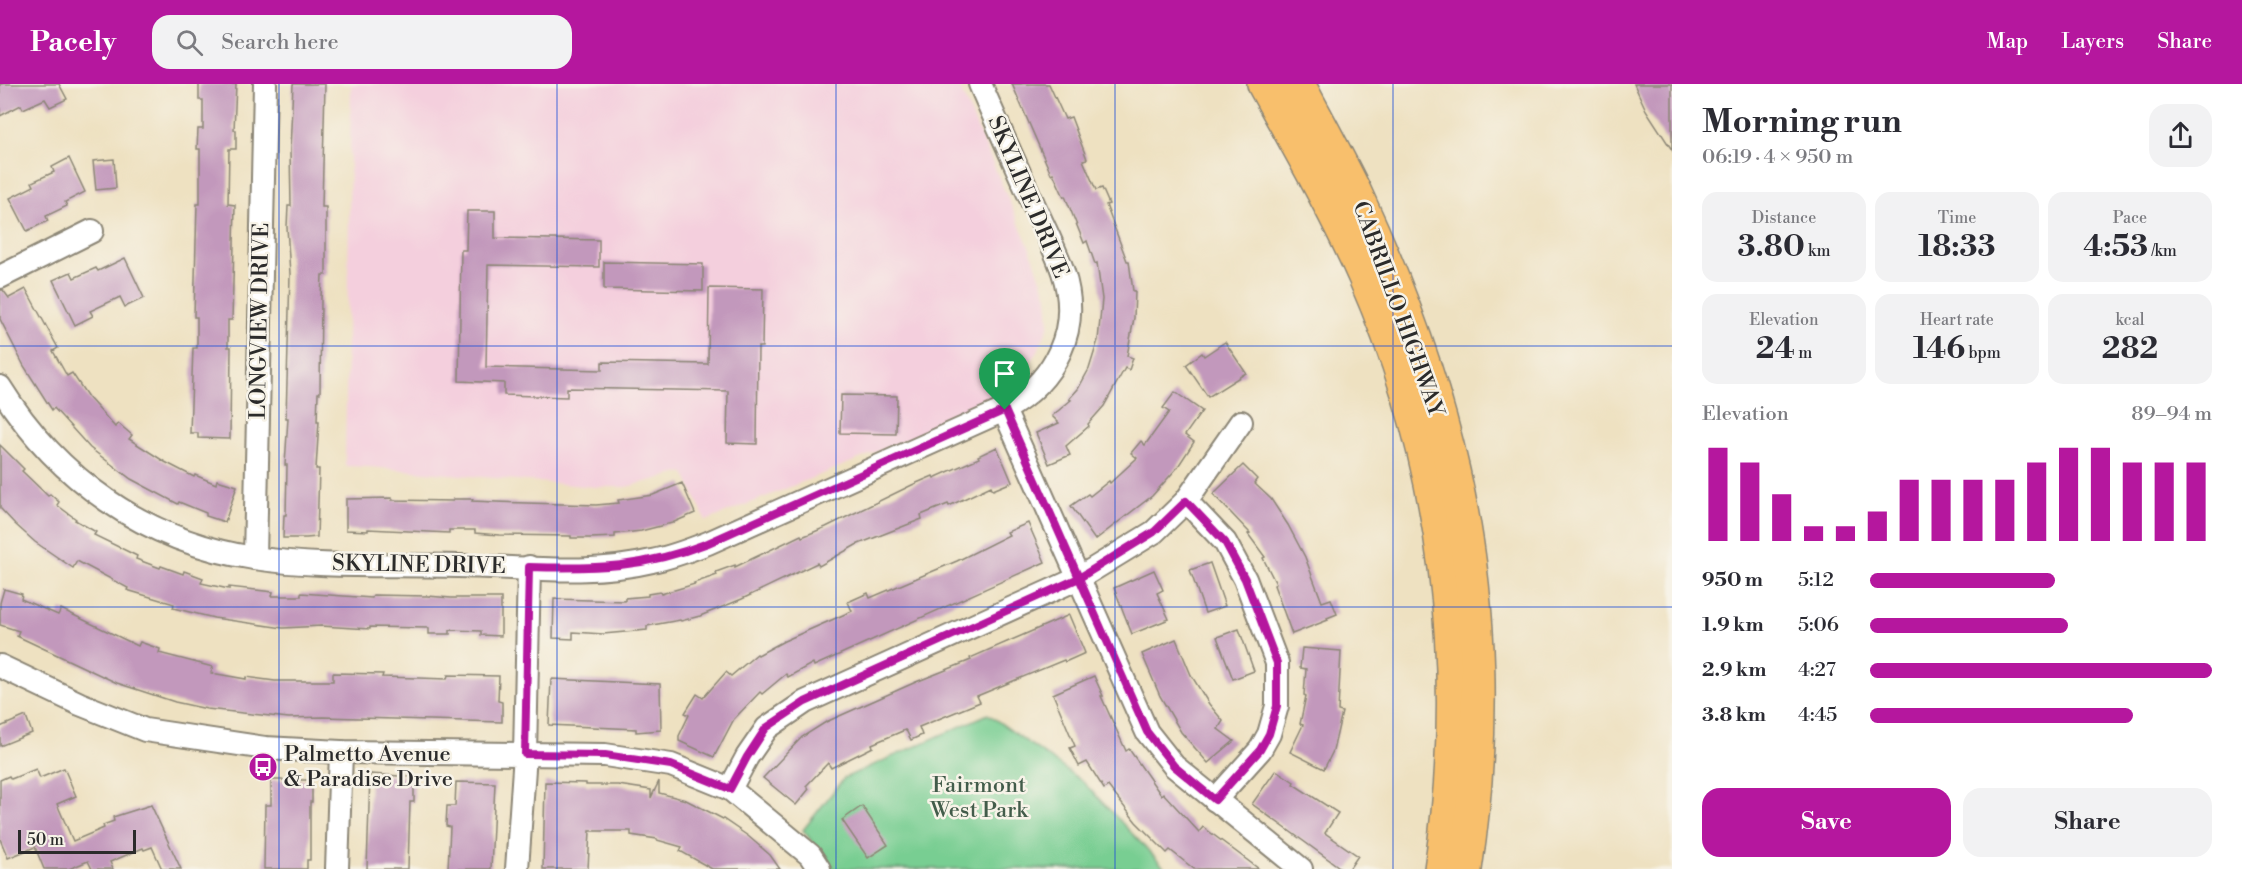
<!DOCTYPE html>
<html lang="en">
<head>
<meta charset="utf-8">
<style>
	:root { --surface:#fff; --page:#f2f2f3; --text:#2b2b33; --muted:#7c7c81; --accent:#b5179e }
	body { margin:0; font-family:"Libre Bodoni",serif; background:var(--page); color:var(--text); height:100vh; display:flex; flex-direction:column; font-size:22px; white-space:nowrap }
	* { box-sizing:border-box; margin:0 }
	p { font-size:20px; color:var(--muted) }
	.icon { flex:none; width:33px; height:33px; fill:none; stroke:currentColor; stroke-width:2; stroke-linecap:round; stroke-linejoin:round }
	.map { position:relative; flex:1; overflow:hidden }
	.drawer { display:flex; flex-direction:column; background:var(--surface); width:570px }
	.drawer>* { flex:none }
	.scale { position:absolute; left:18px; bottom:15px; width:118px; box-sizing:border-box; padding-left:6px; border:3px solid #2b2b2b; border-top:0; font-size:16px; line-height:21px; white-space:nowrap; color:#2b2b2b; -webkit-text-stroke:4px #f7f3e8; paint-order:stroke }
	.pin { position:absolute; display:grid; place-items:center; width:51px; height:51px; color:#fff; margin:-62px -26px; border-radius:50% 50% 50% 0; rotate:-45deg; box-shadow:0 0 6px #0007 }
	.pin .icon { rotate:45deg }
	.round { display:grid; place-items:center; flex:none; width:63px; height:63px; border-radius:18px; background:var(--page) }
	.overview { display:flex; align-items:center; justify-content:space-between; height:102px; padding:0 30px }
	h1 { font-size:33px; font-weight:800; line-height:45px }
	.metrics { display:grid; grid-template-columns:repeat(3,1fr); gap:9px; height:102px; padding:6px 30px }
	.metrics div { display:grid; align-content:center; border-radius:15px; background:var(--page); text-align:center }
	.metrics b { font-size:30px; font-weight:800 }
	.metrics small { font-size:16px; font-weight:400 }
	.metrics p { font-size:16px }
	.chart { height:168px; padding:12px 30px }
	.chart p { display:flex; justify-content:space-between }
	.chart svg { width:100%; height:108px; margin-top:6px; stroke:var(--accent); stroke-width:6 }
	.cta { display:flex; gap:12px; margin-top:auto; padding:12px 30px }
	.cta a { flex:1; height:69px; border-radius:18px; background:var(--accent); color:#fff; font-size:24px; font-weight:800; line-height:69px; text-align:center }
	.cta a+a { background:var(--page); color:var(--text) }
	ul { padding:0 30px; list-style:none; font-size:20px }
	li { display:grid; grid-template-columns:96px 72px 1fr; align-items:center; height:45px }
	li i { height:15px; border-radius:8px; background:var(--accent) }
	header { display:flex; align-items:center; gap:36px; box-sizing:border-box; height:84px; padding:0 30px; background:var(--accent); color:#fff }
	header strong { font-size:28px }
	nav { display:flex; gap:33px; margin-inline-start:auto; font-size:21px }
	.search { width:420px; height:54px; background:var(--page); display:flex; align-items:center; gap:15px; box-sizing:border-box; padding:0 21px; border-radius:18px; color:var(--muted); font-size:22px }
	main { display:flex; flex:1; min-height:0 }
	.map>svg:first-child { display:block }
	.built { fill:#f4cfdd }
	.green { fill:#78ce92; stroke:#527c5e; stroke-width:1.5 }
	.building { fill:#c298bc }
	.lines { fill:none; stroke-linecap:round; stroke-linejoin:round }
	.minor-casing { stroke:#8c8676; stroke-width:26 }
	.highway-casing { stroke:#8c8676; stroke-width:36 }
	.minor { stroke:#fff; stroke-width:22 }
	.highway { stroke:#f8bf6c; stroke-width:33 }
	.route-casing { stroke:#fff; stroke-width:12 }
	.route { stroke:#b5179e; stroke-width:8 }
	.grid { fill:none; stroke:#1d4ed8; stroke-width:1.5; stroke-opacity:0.55 }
	.labels { text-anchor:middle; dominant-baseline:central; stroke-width:5; stroke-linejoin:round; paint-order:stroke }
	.street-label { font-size:22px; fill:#2b2b2b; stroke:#f7f3e8 }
	.poi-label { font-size:22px; fill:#2b2b2b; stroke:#f7f3e8; text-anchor:start }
	.park-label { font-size:22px; fill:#425c4a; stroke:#f7f3e8 }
</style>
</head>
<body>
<header>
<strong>Pacely</strong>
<div class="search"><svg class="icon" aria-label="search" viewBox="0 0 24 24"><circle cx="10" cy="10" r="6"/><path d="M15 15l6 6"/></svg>Search here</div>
<nav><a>Map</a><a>Layers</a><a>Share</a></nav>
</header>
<main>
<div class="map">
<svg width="1672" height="785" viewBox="0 0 1672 785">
	<rect width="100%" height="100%" fill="#f7f3e8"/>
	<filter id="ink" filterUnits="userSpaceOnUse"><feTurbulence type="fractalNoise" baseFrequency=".0167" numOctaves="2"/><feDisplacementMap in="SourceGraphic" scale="12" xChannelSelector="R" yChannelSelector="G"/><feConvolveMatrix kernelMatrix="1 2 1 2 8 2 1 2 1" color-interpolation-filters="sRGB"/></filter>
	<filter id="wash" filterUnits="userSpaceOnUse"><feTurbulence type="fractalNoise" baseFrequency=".008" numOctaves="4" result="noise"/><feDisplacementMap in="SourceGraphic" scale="24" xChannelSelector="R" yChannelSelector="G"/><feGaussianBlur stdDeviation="1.35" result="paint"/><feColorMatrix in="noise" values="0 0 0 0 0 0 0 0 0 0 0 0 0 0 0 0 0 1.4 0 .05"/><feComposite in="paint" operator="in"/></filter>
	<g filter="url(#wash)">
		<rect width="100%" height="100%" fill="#eee1c1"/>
		<polygon class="built" points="351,0 958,0 1031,167 1047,212 1049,241 1037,269 1019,295 980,326 706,437 684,388 626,403 595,403 369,383 345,382"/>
		<polygon class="green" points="988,630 1083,698 1166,785 833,785 803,746 844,694"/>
		<g id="blocks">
			<g class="building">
				<polygon points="0,0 59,0 67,15 50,23 45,15 23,25 21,21 0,32"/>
				<polygon points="199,0 236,0 234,46 236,46 236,65 229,65 228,120 235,121 232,236 228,236 228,263 231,263 230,355 198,354 198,349 190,349 193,264 197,264 197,233 194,233 197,120 200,120 200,65 197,65 198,45 203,45 203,16 199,16"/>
				<polygon points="293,0 325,0 322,123 326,123 326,191 322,191 321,214 320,309 318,309 317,337 319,337 316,385 319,385 317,453 306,454 283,454 284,431 286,431 287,381 285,381 288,334 286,334 290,190 287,143 288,122 291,122 290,66"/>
				<polygon points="1012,0 1049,0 1065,35 1071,33 1087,75 1083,76 1096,106 1102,104 1109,120 1106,121 1127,177 1129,177 1133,207 1135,207 1134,234 1127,272 1133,274 1129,286 1125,284 1104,322 1088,340 1089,342 1066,362 1070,371 1049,380 1036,349 1059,339 1052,332 1071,316 1069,315 1078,305 1089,285 1098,256 1102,215 1097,179 1095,180 1087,157 1084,159 1065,112 1064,113 1053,89 1051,90"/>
				<polygon points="1634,0 1672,0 1672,66 1646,26"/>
				<polygon points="69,74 85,108 65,118 67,122 46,132 48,137 27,147 10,114 34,102 32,98 54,88 52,83"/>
				<polygon points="114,75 116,104 96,106 93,77"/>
				<polygon points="467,127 495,127 495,154 599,156 599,183 488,181 486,283 602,286 602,278 708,280 709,204 763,205 762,263 758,263 757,360 727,359 728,307 567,304 567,313 504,311 504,299 459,297 461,166 466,166"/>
				<polygon points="125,174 144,214 125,223 120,213 90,227 93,232 75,241 53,196 71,188 74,194 96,184 98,187"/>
				<polygon points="604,178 703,180 703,207 604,205"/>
				<polygon points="26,205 58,264 53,267 67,292 72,289 88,313 115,343 118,339 132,351 129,355 165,378 194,393 195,391 216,400 217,396 237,402 225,438 206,432 206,429 179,418 178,420 131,395 90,364 54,324 52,326 24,282 0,235 0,206 3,206 9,214"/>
				<polygon points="1225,258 1246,289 1208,313 1186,281 1202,269 1204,272"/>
				<polygon points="1175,308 1202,327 1185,351 1194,358 1177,384 1152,412 1095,456 1071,422 1088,410 1090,412 1109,397 1110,399 1137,374 1131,369 1141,357 1145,361 1169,328 1163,324"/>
				<polygon points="841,311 897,312 896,350 840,349"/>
				<polygon points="0,361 24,385 22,387 48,412 50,410 59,418 57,421 76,435 75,436 96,448 94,451 137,472 136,475 160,484 161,482 183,490 184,487 203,494 201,499 229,505 229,503 273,508 272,512 301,512 301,509 372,514 373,511 428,512 451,514 501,514 501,552 481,551 481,547 450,546 450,550 429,550 429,544 370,543 370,545 321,542 283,544 214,534 173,524 174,520 127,506 128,504 77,477 73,484 35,458 15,440 0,424"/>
				<polygon points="997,363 1012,398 993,406 991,402 949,422 948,420 921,431 922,435 856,461 819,482 817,479 742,515 700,532 681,537 680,536 647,542 647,546 603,550 573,548 573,555 553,554 554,515 625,517 625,514 648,512 648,510 660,508 661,510 695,500 694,499 717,491 716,488 735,481 735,483 801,451 802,453 826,443 912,401 933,392 934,394 979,374 978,372"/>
				<polygon points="1243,381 1257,395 1254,399 1271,415 1288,441 1305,473 1322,518 1331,515 1337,530 1327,534 1328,536 1292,550 1274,501 1276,500 1263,474 1265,473 1248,450 1250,449 1213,410"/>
				<polygon points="682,399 695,429 672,439 641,447 615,450 615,453 591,454 571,454 571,452 499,451 475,449 475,446 449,446 449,449 368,445 368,447 346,446 346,415 392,414 392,416 453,417 453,415 473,415 472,417 496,418 596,421 619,419 618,416 653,411"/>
				<polygon points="1028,439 1045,478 814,582 813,579 788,593 786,590 762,610 760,608 734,635 714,673 679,657 679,652 689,631 685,629 697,610 703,614 726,588 731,592 757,570 758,571 784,557 852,527 848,518 868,509 870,514 957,477 1009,451 1007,448"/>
				<polygon points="1210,479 1225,522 1205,529 1190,486"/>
				<polygon points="1154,486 1163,506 1157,509 1169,535 1132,550 1114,504"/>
				<polygon points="4,505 22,510 21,515 58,531 61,525 138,562 140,558 160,565 159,569 213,583 211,589 246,595 246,593 275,597 333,597 333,589 383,590 382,593 418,594 447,595 448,591 499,592 498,617 502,618 502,638 323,633 289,634 207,625 175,618 117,599 17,552 19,547 0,541 0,519"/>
				<polygon points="1069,531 1085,569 1065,578 1064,576 977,612 980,618 919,643 922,651 911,656 907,648 905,646 872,660 873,663 831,684 828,679 806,702 809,705 796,721 763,694 802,653 826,638 916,598 971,576 970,574"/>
				<polygon points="1239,545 1254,587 1233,595 1217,553"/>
				<polygon points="1176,555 1191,591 1209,620 1223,637 1218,645 1234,657 1208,679 1181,648 1160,612 1142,570"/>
				<polygon points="1302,564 1341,567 1338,627 1342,628 1333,667 1324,685 1290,668 1303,641 1300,640 1306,612 1304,611 1306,585 1300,584"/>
				<polygon points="1094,592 1103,612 1101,612 1126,667 1129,665 1161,711 1163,709 1199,748 1203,743 1259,785 1194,785 1170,766 1167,769 1136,738 1108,702 1104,705 1087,678 1079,682 1070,664 1075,662 1053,610"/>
				<polygon points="551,595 660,600 661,646 636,648 636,645 549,641"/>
				<polygon points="26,632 32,649 0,662 0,643"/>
				<polygon points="64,684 76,712 57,720 73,757 104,744 103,741 114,737 113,733 151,721 181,785 162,785 152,763 144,766 143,764 110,778 113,785 92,785 88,777 69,785 44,785 35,763 8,774 0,755 0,696 9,692 11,695 36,685 40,694"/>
				<polygon points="1276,686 1294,698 1293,700 1338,729 1325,749 1358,772 1349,785 1342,785 1252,720"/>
				<polygon points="370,690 414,693 414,718 410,718 408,785 367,785"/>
				<polygon points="271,696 312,696 312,718 310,718 310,776 307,776 307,785 264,785 265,721 271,721"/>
				<polygon points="659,697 659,709 686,716 723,735 748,752 770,771 780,785 712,785 680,767 682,763 657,756 657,755 631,751 631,747 590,747 588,785 543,785 545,698 586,699 586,701 618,701 651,706 651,714"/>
				<polygon points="456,698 495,699 491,785 448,785 450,743 446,742 447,722 455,722"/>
				<polygon points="862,722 888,761 868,774 842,736"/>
			</g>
		</g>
	</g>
	<g filter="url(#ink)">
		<use href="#blocks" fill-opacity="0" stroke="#8c8676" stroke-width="1.5"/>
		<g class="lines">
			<g class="minor-casing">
				<g id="minor">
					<polyline points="0,193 92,147"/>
					<path d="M0 303C57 395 146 458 254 474 321 484 391 480 458 482 522 483 590 492 652 477 672 473 690 466 708 459L1004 326C1055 297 1082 246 1063 188 1055 164 1042 140 1032 117 1014 78 997 39 980 0"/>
					<polyline points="1004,326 1147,648 1174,682 1301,785"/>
					<polyline points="1186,417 1225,458 1245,495 1277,579 1277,622 1269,650 1260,666 1215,716"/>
					<polyline points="255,474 265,0"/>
					<polyline points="0,582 80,620 145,646 265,664 341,668 605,671 671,681 730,705 810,771 819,785"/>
					<polyline points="730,705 747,673 767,644 805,618 1079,494 1154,448 1186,417 1241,338"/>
					<polyline points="337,785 341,668"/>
					<polyline points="517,785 525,670 529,483"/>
				</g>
			</g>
			<g class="highway-casing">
				<g id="highway">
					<path d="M1264 0C1299 64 1336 127 1365 193 1447 380 1471 584 1441 785"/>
					<path d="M1298 0C1317 36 1337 72 1355 109 1396 197 1432 292 1453 387 1483 517 1485 654 1465 785"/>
				</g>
			</g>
			<use href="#minor" class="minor"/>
			<use href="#highway" class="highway"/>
		</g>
	</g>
	<g class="lines" filter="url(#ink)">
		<g class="route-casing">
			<path id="route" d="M1005 326 708 459C643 484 598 485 529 483L525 670 605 671 671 681 730 705 747 673 766 644 805 618 1079 494 1147 648 1174 682 1215 716 1260 666 1269 650 1277 622V579L1245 495 1225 458 1186 417 1154 448 1079 494 1005 326"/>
		</g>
		<use href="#route" class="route"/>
	</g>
	<path class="grid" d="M279 0V785M557 0V785M836 0V785M1115 0V785M1393 0V785M0 262H1672M0 523H1672"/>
	<defs>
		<g id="bus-disc" transform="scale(1.5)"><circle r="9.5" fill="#b5179e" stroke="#f7f3e8"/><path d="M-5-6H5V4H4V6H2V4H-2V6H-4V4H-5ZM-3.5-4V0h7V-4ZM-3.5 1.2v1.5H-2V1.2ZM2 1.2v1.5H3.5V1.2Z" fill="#fff"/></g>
	</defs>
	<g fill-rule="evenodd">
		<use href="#bus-disc" x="263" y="683"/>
	</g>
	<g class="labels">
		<g class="street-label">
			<text transform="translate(1028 113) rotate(67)">SKYLINE DRIVE</text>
			<text transform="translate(1398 225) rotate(70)">CABRILLO HIGHWAY</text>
			<text transform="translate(260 237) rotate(-89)">LONGVIEW DRIVE</text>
			<text transform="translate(419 481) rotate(1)">SKYLINE DRIVE</text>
		</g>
		<g class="poi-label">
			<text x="284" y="670">Palmetto Avenue<tspan x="284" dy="25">&amp; Paradise Drive</tspan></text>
		</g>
		<g class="park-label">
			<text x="979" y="701">Fairmont<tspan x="979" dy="25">West Park</tspan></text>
		</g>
	</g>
</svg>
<div class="scale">50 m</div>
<div class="pin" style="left:1005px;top:326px;background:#1e9e55"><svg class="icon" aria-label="arrive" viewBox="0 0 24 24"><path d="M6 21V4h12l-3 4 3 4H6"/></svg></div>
</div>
<section class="drawer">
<div class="overview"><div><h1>Morning run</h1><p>06:19 · 4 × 950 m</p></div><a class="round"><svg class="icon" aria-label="share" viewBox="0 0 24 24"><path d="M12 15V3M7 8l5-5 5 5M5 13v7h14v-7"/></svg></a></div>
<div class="metrics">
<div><p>Distance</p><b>3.80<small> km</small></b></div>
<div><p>Time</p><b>18:33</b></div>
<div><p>Pace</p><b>4:53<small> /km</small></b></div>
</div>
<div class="metrics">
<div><p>Elevation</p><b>24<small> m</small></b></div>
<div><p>Heart rate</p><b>146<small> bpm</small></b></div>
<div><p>kcal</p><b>282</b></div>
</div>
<div class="chart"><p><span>Elevation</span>89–94 m</p>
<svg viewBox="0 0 160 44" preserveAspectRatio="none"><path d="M5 44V6M15 44V12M25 44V25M35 44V38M45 44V38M55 44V32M65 44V19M75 44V19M85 44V19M95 44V19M105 44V12M115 44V6M125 44V6M135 44V12M145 44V12M155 44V12"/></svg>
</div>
<ul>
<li><b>950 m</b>5:12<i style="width:54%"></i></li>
<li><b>1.9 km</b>5:06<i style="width:58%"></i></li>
<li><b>2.9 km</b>4:27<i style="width:100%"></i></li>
<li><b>3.8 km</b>4:45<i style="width:77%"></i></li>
</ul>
<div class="cta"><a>Save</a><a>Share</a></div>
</section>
</main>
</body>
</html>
